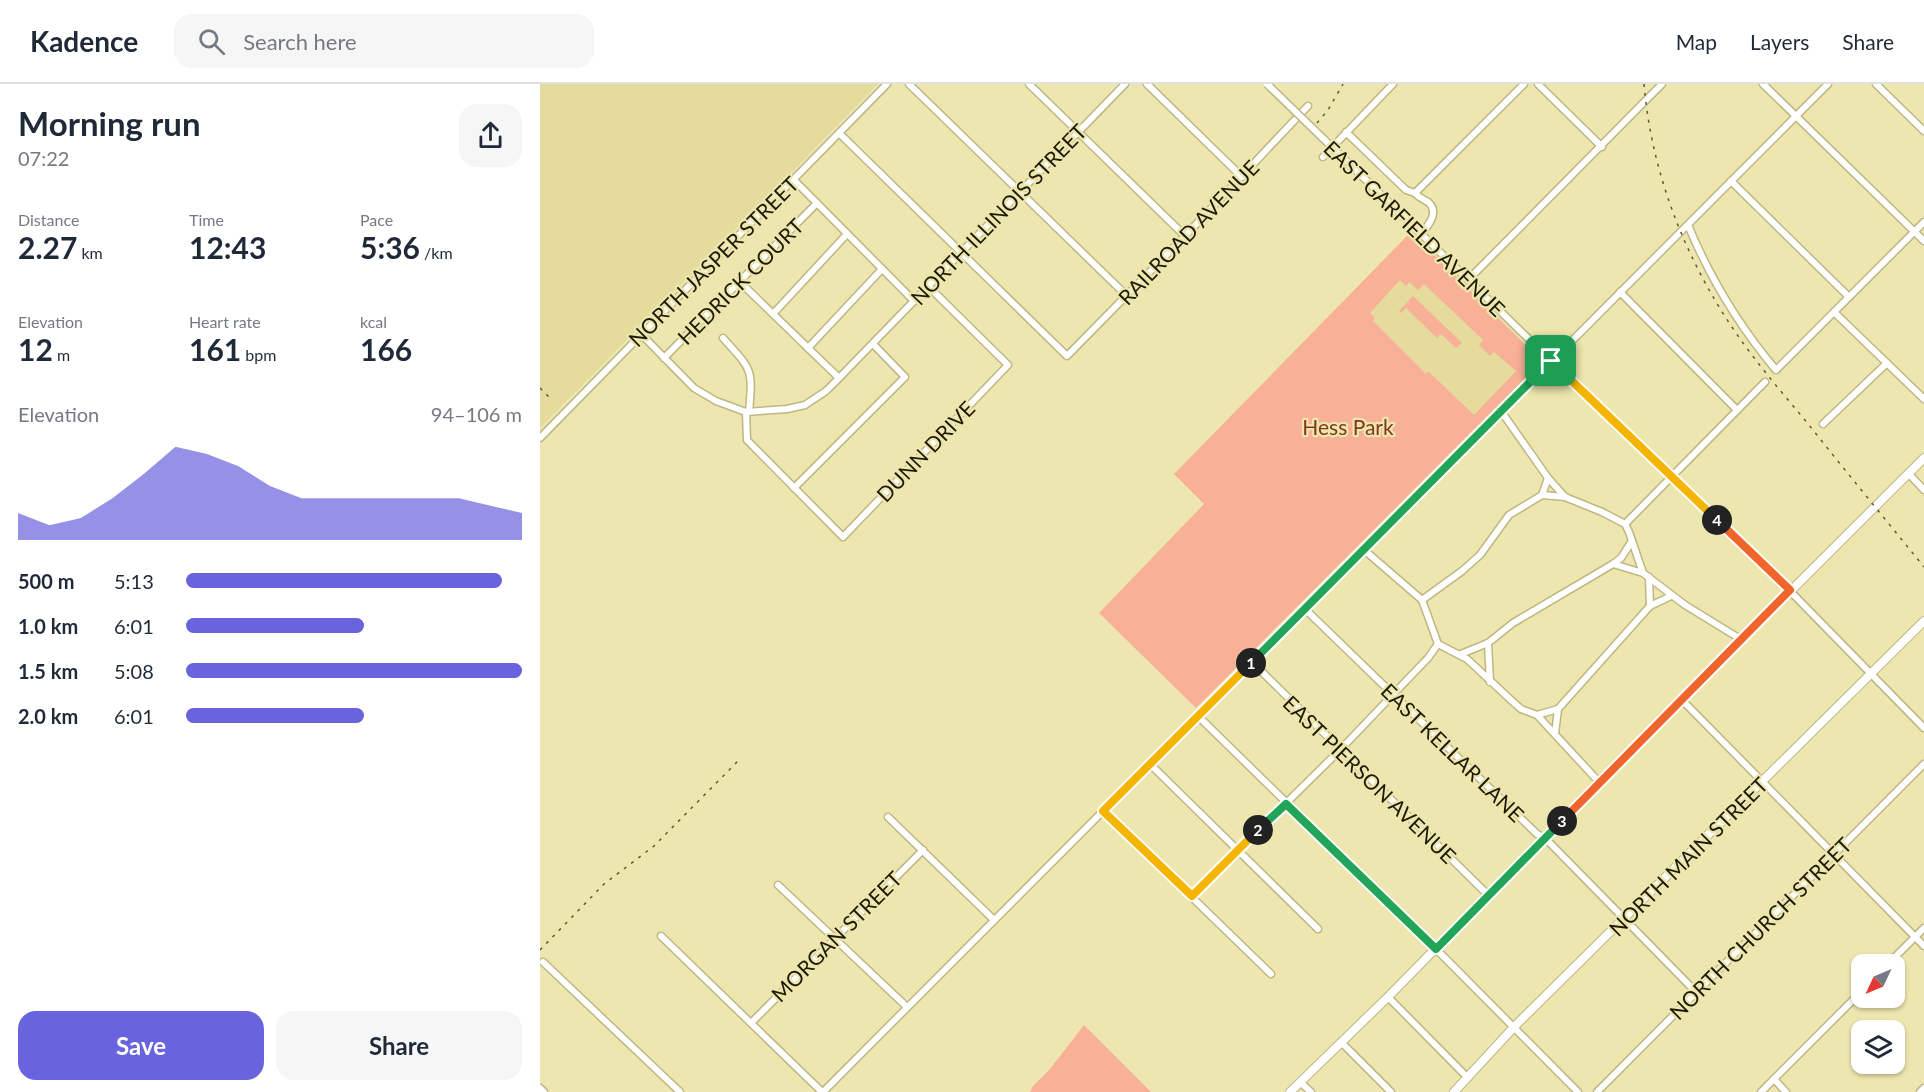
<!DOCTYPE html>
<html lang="en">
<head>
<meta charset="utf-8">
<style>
	:root { --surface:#fff; --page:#f6f6f7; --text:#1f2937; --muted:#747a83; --line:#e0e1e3; --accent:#6963dd }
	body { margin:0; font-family:Lato,sans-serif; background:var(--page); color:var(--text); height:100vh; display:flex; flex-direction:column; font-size:22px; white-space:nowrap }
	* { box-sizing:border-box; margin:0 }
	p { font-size:20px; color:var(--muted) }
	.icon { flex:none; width:33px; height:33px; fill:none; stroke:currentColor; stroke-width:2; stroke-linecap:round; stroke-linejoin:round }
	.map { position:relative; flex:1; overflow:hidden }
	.sheet { display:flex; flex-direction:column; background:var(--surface); width:540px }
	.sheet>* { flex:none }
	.needle { width:39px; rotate:226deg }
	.tools { position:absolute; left:1311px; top:870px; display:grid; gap:12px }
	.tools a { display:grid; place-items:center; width:54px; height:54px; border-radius:12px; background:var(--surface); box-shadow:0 2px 4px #0004; font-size:30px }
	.pin { position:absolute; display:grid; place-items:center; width:51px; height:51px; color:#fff; margin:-26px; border-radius:12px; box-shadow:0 3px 9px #0006 }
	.km { position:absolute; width:30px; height:30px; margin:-15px; border-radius:50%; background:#222; color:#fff; font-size:16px; line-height:30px; text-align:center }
	.round { display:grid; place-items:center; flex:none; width:63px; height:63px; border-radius:18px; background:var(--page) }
	.head { display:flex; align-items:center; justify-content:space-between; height:102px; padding:0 18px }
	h1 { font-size:33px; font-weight:700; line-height:45px }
	.metrics { display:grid; grid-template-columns:repeat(3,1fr); gap:9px; height:102px; padding:6px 18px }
	.metrics div { display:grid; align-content:center }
	.metrics b { font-size:30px; font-weight:700 }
	.metrics small { font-size:16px; font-weight:400 }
	.metrics p { font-size:16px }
	.chart { height:168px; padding:12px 18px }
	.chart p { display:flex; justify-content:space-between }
	.chart svg { width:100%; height:108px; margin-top:6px; fill:var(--accent); opacity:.7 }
	.button { display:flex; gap:12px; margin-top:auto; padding:12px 18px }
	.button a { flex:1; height:69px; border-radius:18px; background:var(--accent); color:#fff; font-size:24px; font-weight:700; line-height:69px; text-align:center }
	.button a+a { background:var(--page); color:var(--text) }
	ul { padding:0 18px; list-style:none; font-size:20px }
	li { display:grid; grid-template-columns:96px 72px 1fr; align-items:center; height:45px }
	li i { height:15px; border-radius:8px; background:var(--accent) }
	header { display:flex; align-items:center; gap:36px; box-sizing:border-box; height:84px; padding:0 30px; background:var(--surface); border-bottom:2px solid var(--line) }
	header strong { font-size:28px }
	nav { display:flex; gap:33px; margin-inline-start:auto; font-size:21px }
	.search { width:420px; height:54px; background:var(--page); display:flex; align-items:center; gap:15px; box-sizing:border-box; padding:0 21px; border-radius:18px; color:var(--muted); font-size:22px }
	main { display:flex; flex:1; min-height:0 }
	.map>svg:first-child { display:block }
	.built { fill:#e4db9d }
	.green { fill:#f8b197; fill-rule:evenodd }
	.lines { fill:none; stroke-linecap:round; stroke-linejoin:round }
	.minor-casing { stroke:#bfb782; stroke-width:9 }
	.major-casing { stroke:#bfb782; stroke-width:10 }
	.minor { stroke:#fff; stroke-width:6 }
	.major { stroke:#fff; stroke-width:8 }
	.rail { stroke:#5d593a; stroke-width:1.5; stroke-dasharray:3 6; stroke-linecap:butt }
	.minor-bridge-casing { stroke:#bfb782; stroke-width:9; stroke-linecap:butt }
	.minor-bridge { stroke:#fff; stroke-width:6 }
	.split-1-casing { stroke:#fff; stroke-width:12 }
	.split-2-casing { stroke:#fff; stroke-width:12 }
	.split-3-casing { stroke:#fff; stroke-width:12 }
	.split-4-casing { stroke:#fff; stroke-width:12 }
	.split-5-casing { stroke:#fff; stroke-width:12 }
	.split-1 { stroke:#22a559; stroke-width:8 }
	.split-2 { stroke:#f5b400; stroke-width:8 }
	.split-3 { stroke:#22a559; stroke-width:8 }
	.split-4 { stroke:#f0652b; stroke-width:8 }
	.split-5 { stroke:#f5b400; stroke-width:8 }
	.labels { text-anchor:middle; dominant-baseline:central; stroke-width:4.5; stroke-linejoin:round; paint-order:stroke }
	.street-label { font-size:21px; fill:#1d1a05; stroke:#ede6af }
	.park-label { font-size:21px; fill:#82381b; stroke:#ede6af }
</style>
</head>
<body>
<header>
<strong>Kadence</strong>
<div class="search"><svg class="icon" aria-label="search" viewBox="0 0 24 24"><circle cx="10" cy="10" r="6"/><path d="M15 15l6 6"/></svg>Search here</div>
<nav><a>Map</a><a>Layers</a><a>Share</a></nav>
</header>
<main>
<section class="sheet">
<div class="head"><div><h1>Morning run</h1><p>07:22</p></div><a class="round"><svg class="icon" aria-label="share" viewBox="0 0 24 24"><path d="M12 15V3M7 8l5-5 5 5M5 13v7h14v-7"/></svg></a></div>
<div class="metrics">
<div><p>Distance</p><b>2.27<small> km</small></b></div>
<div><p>Time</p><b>12:43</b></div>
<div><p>Pace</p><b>5:36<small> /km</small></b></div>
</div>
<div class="metrics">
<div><p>Elevation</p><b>12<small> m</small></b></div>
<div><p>Heart rate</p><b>161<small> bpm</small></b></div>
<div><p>kcal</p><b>166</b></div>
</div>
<div class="chart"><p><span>Elevation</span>94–106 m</p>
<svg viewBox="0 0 160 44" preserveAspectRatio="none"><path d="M0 44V33L10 38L20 35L30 27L40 17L50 6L60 9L70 14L80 22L90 27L100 27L110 27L120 27L130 27L140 27L150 30L160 33V44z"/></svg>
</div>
<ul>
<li><b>500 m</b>5:13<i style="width:94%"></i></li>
<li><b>1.0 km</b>6:01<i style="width:53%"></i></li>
<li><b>1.5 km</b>5:08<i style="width:100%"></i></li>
<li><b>2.0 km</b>6:01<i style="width:53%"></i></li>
</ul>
<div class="button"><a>Save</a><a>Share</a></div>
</section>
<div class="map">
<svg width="1384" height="1008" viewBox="0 0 1384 1008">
	<rect width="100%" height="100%" fill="#ede6af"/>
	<g class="built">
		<polygon points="0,0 338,0 0,344"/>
		<polygon points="871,148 1002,277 937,342 808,213"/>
	</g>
	<g class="green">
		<path d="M871 148 1002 277 656 624 559 529 664 420 634 390ZM860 196 866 202 869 198 878 206 884 200 943 256 939 261 950 272 954 268 976 287 934 331 888 287 886 290 833 237 835 234 830 229Z"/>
		<polygon points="873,212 922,259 916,264 901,250 897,254 866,224 861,229 859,227"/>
		<polygon points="544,941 611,1008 490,1008 493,1002 510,985"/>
	</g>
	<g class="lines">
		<g class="minor-casing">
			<g id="minor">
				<polyline points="369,0 587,212"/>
				<polyline points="489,0 645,152"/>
				<polyline points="607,0 702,93"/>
				<polyline points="998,0 1062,63"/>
				<polyline points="1223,0 1384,157"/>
				<polyline points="1336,0 1384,47"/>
				<polyline points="806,48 866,106 875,109"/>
				<polyline points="299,49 527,272 645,152 768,22"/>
				<polyline points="783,73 853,0"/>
				<polyline points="254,96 374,217"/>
				<polyline points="1191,97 1309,213"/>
				<polyline points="864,133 1096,360 1249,506 1384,644"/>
				<path d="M1148 141C1170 194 1199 242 1236 286L1384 138"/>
				<path d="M881 150C888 142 900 128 888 118 883 115 879 114 875 109L984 0"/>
				<polyline points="928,196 1122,0"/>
				<polyline points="199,197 299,294"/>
				<polyline points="1080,208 1197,326"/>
				<polyline points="1294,228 1384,315"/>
				<polyline points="233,230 307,150"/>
				<polyline points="101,250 154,304 176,317 206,328 247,325 265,321 286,307 299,294 585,0"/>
				<path d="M183 254C212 286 213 284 209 328"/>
				<polyline points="268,264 342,185"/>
				<polyline points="124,274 277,119"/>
				<polyline points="961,327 1008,394 1025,413 1062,428 1085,440 1089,448 1103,489 1145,521 1202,556"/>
				<polyline points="206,328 207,356 303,453 468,281 389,203"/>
				<polyline points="1283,340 1347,279"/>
				<polyline points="0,354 347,0"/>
				<polyline points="1369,390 1384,406"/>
				<polyline points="254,404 365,293 333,260"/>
				<polyline points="1002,411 1008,394"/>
				<polyline points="1085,440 1225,298"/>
				<polyline points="823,465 882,516 898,560 927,575 972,617 981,625 997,631 1059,698"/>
				<polyline points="1073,480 1103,489"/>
				<polyline points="1109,493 1110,522"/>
				<polyline points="882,516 922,487 940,471 969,431 1002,411 1025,413"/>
				<polyline points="765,525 997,750 1005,754 1156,908"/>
				<polyline points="948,559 950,598"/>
				<polyline points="921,570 948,559 973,539 1073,480 1081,474 1092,457"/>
				<polyline points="712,578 948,811"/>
				<polyline points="1142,616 1384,862"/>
				<polyline points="997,631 1018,625 1110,522 1131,512"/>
				<polyline points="658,632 896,865 1038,1008"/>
				<polyline points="1015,650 1018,625"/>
				<polyline points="610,680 778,845"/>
				<polyline points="563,727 731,890"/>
				<polyline points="348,733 454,836"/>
				<polyline points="238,801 367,923"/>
				<polyline points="652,812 800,666 888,574 898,560"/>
				<polyline points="121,852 282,1008"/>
				<polyline points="3,878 140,1008"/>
				<polyline points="1348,880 1384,844"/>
				<polyline points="848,913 928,994"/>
				<polyline points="211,939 383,766"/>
				<polyline points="801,958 851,1008"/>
				<polyline points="1234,995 1246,1008"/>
				<polyline points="760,998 771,1008"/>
				<polyline points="0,1004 4,1008"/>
				<polyline points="283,1008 1288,0"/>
				<polyline points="1057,1008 1384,680"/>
				<polyline points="1221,1008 1322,907"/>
				<polyline points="1380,1008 1384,1004"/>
			</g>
		</g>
		<g class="major-casing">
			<g id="major">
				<polyline points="750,1008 848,913 1059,698 1384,374"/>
				<polyline points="914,1008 974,943 1384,537"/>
			</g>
		</g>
		<use href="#minor" class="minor"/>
		<use href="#major" class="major"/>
		<g class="rail">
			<path d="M1104 0C1112 98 1153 194 1212 271 1230 295 1250 318 1269 341 1307 389 1346 436 1384 483"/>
			<polyline points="777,39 788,26 803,0"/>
			<polyline points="0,304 9,313"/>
			<polyline points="0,866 64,800 114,762 199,676"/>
		</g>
		<g class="minor-bridge-casing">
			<polyline id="minor-bridge" points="727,0 864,133"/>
		</g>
		<use href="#minor-bridge" class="minor-bridge"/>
	</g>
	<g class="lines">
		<g class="split-1-casing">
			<polyline id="split-1" points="711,579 1011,277"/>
		</g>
		<g class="split-2-casing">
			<polyline id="split-2" points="711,579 563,727 652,812 718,746"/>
		</g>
		<g class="split-3-casing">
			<polyline id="split-3" points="718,746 746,720 896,865 1022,737"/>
		</g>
		<g class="split-4-casing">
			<polyline id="split-4" points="1022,737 1250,506 1177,436"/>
		</g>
		<g class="split-5-casing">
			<polyline id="split-5" points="1011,277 1177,436"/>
		</g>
		<use href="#split-1" class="split-1"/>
		<use href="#split-2" class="split-2"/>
		<use href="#split-3" class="split-3"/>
		<use href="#split-4" class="split-4"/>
		<use href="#split-5" class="split-5"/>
	</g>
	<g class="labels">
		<g class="street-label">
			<text transform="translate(458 130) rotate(-46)">NORTH ILLINOIS STREET</text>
			<text transform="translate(875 144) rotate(44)">EAST GARFIELD AVENUE</text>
			<text transform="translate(648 148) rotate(-46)">RAILROAD AVENUE</text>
			<text transform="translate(173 177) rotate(-45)">NORTH JASPER STREET</text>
			<text transform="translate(200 197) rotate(-45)">HEDRICK COURT</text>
			<text transform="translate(385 367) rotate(-46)">DUNN DRIVE</text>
			<text transform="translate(913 668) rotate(44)">EAST KELLAR LANE</text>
			<text transform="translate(830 695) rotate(44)">EAST PIERSON AVENUE</text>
			<text transform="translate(1148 772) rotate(-45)">NORTH MAIN STREET</text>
			<text transform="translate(1220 844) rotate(-45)">NORTH CHURCH STREET</text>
			<text transform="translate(296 852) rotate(-45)">MORGAN STREET</text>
		</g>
		<g class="park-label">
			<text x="808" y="342">Hess Park</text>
		</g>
	</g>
</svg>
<div class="tools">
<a><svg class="needle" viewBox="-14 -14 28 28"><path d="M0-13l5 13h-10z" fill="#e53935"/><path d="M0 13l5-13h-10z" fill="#747a83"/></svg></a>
<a><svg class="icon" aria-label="layers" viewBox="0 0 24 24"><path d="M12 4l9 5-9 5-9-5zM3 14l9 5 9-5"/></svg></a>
</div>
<div class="pin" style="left:1011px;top:277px;background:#1e9e55"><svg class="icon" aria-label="arrive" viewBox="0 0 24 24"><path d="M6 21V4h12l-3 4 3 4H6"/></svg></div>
<b class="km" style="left:711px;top:579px">1</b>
<b class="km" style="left:718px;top:746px">2</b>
<b class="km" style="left:1022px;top:737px">3</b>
<b class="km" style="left:1177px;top:436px">4</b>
</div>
</main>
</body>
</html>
